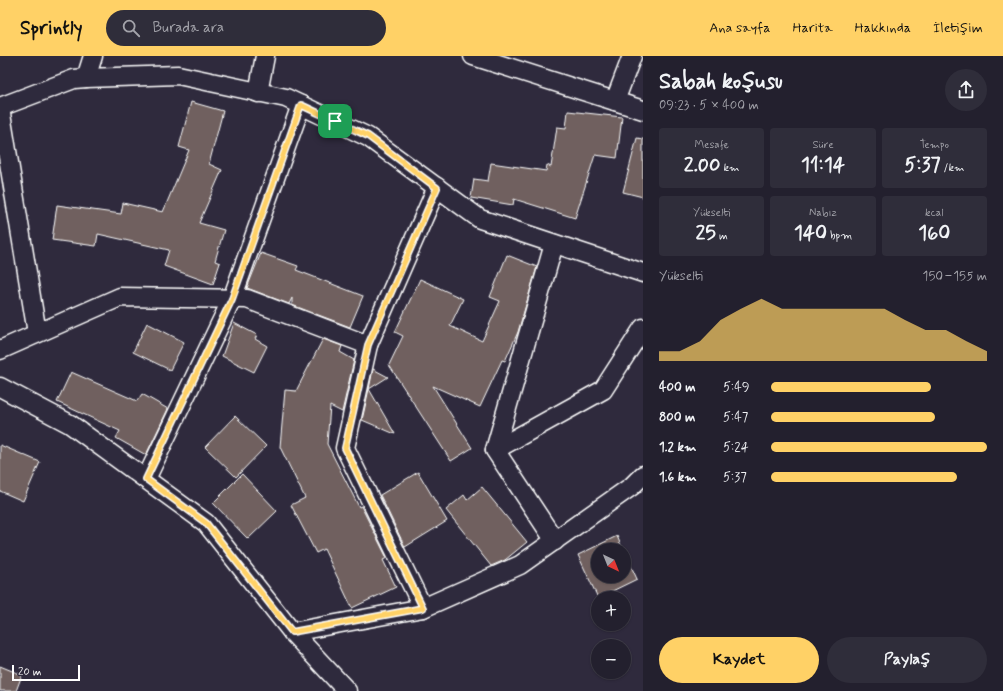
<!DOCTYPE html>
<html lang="tr">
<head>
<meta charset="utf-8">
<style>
	:root { --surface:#23202e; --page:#2f2d3a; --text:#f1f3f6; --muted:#a3a3aa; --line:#403e4a; --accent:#ffd166 }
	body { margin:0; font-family:Mynerve,sans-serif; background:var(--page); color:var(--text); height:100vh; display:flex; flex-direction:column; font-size:15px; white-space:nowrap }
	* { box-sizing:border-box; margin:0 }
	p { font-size:13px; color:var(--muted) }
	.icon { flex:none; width:22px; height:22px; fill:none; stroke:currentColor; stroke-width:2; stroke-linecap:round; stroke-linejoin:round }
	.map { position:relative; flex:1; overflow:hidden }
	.details { display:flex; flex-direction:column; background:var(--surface); width:360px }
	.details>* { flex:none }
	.needle { width:26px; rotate:137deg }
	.controls { position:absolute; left:591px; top:487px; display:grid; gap:8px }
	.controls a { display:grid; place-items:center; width:40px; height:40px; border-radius:50%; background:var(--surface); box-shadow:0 1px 3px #0004,0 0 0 1px var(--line); font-size:20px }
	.scale { position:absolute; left:12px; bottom:10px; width:68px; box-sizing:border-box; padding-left:4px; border:2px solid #fff; border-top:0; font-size:11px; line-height:14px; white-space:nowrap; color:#fff; -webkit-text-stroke:3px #2f2a3d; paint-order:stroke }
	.pin { position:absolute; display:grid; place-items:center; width:34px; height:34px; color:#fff; margin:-17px; border-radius:8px; box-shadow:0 2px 6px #0006 }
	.round { display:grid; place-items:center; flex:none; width:42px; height:42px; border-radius:21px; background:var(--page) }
	.headline { display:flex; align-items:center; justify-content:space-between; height:68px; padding:0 16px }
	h1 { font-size:22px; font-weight:700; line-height:30px }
	.metrics { display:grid; grid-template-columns:repeat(3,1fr); gap:6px; height:68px; padding:4px 16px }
	.metrics div { display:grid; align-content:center; border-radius:4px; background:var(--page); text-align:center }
	.metrics b { font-size:20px; font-weight:700 }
	.metrics small { font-size:11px; font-weight:400 }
	.metrics p { font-size:11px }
	.chart { height:112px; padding:8px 16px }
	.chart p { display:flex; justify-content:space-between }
	.chart svg { width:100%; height:72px; margin-top:4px; fill:var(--accent); opacity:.7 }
	.button { display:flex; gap:8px; margin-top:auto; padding:8px 16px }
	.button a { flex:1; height:46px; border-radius:24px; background:var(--accent); color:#111; font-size:16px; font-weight:700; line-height:46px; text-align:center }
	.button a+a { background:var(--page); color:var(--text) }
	ul { padding:0 16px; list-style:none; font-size:13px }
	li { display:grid; grid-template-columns:64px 48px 1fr; align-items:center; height:30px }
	li i { height:10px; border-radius:5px; background:var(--accent) }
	header { display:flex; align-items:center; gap:24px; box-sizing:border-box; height:56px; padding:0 20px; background:var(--accent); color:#111 }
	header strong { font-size:19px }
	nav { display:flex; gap:22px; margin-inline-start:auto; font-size:14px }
	.search { width:280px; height:36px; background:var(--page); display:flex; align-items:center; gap:10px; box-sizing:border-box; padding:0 14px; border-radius:22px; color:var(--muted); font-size:15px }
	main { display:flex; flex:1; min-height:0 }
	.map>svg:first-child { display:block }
	.building { fill:#70615e; stroke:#fff }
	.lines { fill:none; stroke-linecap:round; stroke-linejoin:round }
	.street-casing { stroke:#fff; stroke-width:21 }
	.street { stroke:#2f2a3d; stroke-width:18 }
	.route-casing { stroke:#fff; stroke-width:8 }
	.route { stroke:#ffd166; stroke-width:5 }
</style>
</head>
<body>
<header>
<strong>Sprintly</strong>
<div class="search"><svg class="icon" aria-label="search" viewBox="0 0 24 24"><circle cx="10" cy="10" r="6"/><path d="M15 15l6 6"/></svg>Burada ara</div>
<nav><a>Ana sayfa</a><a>Harita</a><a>Hakkında</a><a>İletişim</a></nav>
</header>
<main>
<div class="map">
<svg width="643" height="635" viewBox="0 0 643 635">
	<rect width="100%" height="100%" fill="#2f2a3d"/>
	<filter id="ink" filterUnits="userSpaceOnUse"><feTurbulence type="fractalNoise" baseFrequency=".025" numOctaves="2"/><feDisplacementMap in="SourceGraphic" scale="8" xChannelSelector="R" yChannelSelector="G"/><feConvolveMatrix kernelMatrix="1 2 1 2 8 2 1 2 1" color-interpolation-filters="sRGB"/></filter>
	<g filter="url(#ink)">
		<g class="building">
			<polygon points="191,46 223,55 209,108 222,114 199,167 224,174 215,205 220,207 213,228 164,210 169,194 98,178 96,190 52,184 57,149 121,158 123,147 163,156 189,94 179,91"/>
			<polygon points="568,55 622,61 617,102 595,99 575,162 514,143 513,149 471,142 474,123 488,125 491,107 546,115 547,109 551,111 557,71 566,72"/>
			<polygon points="637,82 643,83 643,141 623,136"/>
			<polygon points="261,197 298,210 296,214 363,240 350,271 292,249 292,242 289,248 247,232"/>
			<polygon points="507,199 537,211 518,276 505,305 502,304 480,351 433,330 472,392 451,405 389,309 403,280 395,276 420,223 463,243 450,270 482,285 500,245 490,241"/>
			<polygon points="147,267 184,286 170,314 133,296"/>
			<polygon points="234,267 257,279 255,283 267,290 254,316 222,300"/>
			<polygon points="323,283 342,290 340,296 354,304 342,356 330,350 327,388 359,451 361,450 387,502 383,504 396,531 352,552 324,493 316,497 291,449 305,442 280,391 285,334 296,335"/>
			<polygon points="373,313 388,321 369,333"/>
			<polygon points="71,316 137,345 142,338 168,353 146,399 116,382 120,375 57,346"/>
			<polygon points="369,333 395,378 362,364"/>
			<polygon points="235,360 266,390 236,421 205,391"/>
			<polygon points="0,389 40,406 23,445 0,435"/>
			<polygon points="418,416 447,465 405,491 380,439"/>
			<polygon points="242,418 277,455 248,483 213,447"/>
			<polygon points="482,431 527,486 505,504 491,510 446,454 464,439 467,444"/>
			<polygon points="617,480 623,494 598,494 598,520 624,520 624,495 637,523 598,542 578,499"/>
			<polygon points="0,610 22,619 16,635 0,635"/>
		</g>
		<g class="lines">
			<g class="street-casing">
				<g id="street">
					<polyline points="473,0 643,54"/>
					<polyline points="86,22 93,0"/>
					<polyline points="258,37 265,0"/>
					<polyline points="615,45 632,0"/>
					<polyline points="0,51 74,23 86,22 178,19 286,42 368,81 480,163 643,217"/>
					<polyline points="0,52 37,277"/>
					<polyline points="368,289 345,392 423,552"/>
					<polyline points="0,294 120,241 247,243 368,289 437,131"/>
					<polyline points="0,331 70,368 206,467 292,576 347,635"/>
					<polyline points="495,394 554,188"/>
					<polyline points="146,423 232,243 301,49"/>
					<polyline points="555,485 495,394 603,334 643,272"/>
					<polyline points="292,576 423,552 520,509 632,430 643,419"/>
				</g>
			</g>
			<use href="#street" class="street"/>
		</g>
	</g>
	<g class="lines" filter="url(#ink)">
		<g class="route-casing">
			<polygon id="route" points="301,49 368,80 437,132 368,289 345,392 423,552 292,576 206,467 146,423 232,243"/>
		</g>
		<use href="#route" class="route"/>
	</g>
</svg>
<div class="controls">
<a><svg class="needle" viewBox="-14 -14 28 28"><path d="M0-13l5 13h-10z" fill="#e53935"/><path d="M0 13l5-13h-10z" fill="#a3a3aa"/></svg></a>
<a>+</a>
<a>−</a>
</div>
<div class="scale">20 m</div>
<div class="pin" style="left:335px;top:65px;background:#1e9e55"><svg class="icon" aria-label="arrive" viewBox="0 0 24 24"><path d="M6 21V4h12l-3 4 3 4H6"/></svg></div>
</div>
<section class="details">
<div class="headline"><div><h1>Sabah koşusu</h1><p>09:23 · 5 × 400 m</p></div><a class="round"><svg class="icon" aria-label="share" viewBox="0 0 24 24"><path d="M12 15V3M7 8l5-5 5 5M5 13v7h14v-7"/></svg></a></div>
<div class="metrics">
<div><p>Mesafe</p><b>2.00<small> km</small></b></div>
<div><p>Süre</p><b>11:14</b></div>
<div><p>Tempo</p><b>5:37<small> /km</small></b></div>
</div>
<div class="metrics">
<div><p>Yükselti</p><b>25<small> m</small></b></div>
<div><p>Nabız</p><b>140<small> bpm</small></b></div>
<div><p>kcal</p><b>160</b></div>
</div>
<div class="chart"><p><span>Yükselti</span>150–155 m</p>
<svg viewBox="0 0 160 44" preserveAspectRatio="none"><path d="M0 44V38L10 38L20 32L30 19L40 12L50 6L60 12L70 12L80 12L90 12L100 12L110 12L120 19L130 25L140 25L150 32L160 38V44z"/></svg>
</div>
<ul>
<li><b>400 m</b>5:49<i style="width:74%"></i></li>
<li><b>800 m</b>5:47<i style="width:76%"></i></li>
<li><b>1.2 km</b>5:24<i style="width:100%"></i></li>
<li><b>1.6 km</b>5:37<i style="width:86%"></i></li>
</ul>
<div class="button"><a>Kaydet</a><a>Paylaş</a></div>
</section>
</main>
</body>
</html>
